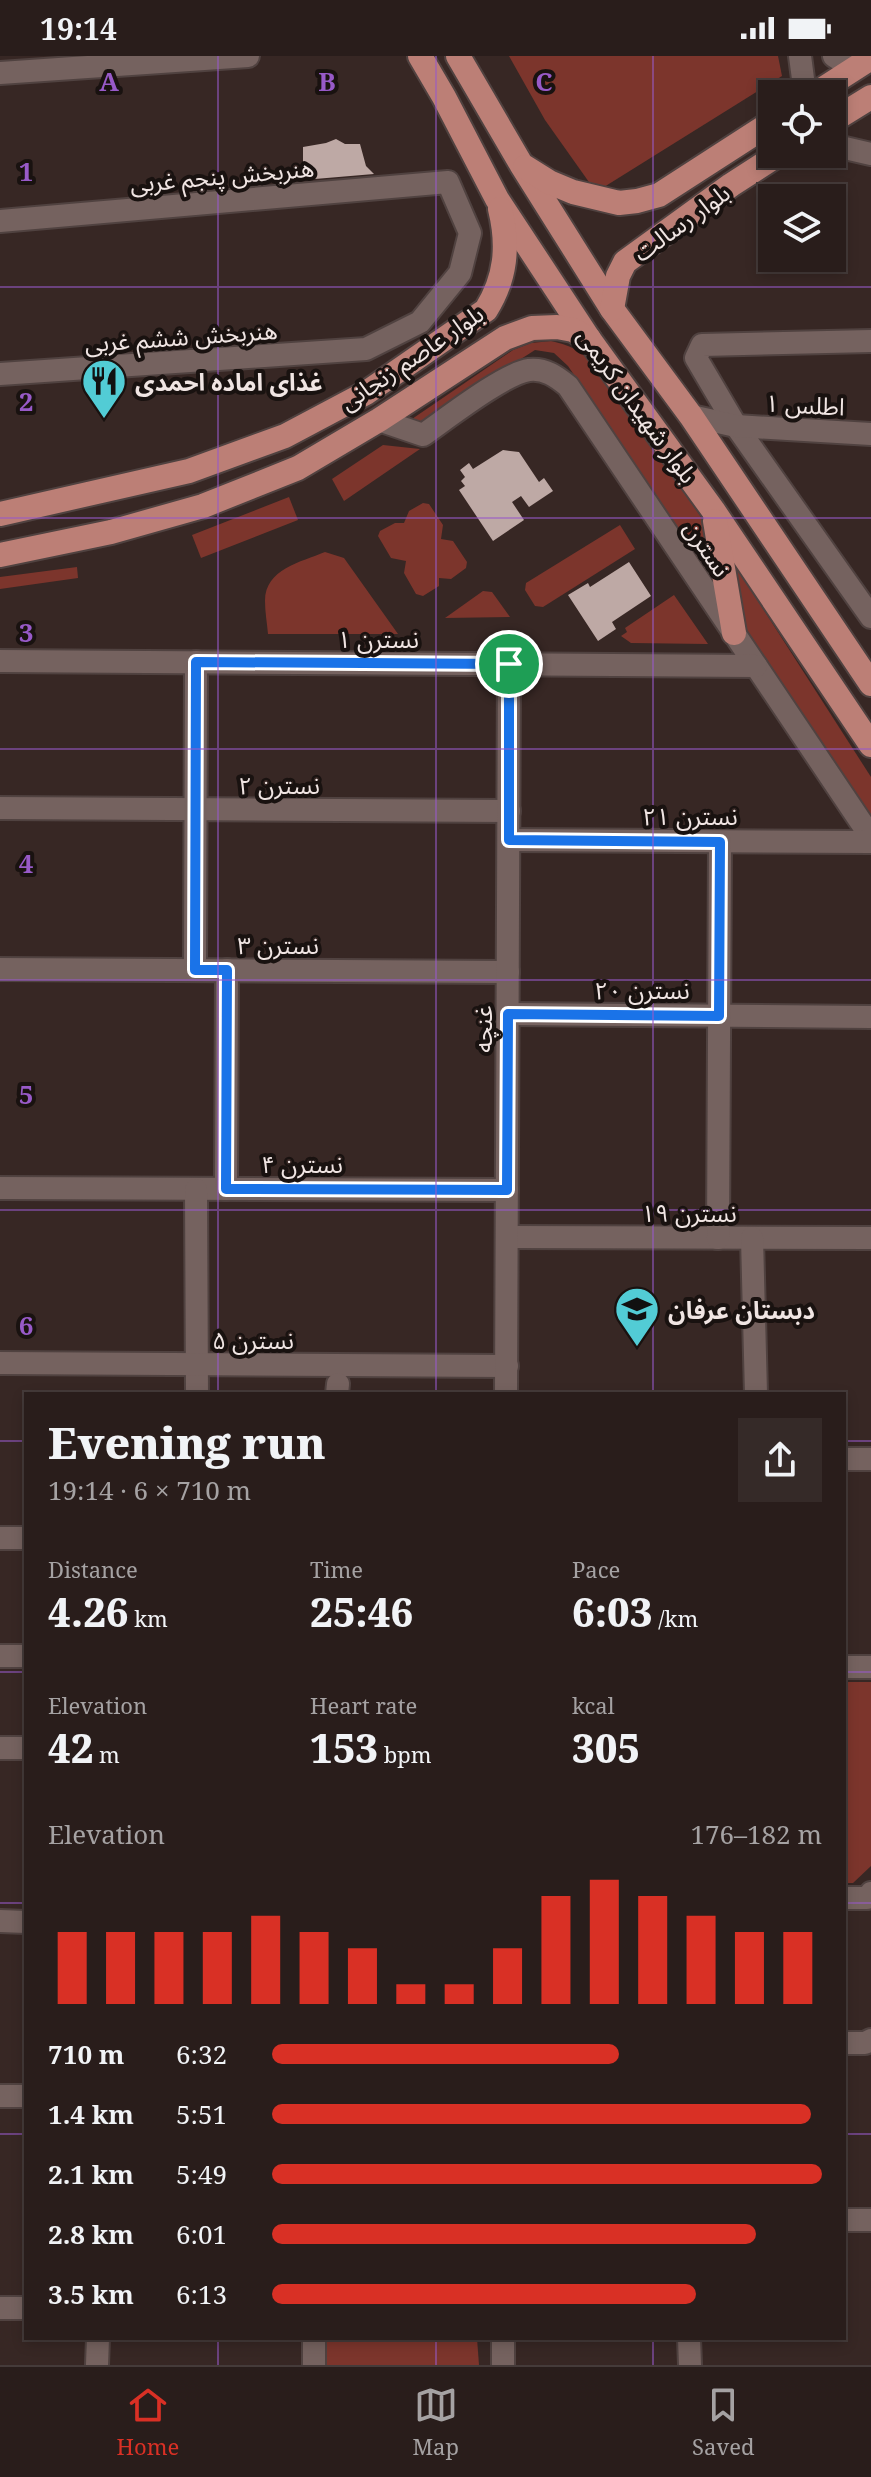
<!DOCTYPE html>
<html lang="en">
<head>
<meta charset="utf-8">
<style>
	:root { --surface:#291d1b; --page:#352a28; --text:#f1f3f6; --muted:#a5a2a3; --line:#453b3a; --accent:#d93025 }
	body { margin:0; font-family:"Noto Serif","Noto Sans Arabic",serif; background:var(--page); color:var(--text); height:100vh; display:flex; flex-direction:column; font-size:30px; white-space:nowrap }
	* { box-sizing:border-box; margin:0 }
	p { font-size:26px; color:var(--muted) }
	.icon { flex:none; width:44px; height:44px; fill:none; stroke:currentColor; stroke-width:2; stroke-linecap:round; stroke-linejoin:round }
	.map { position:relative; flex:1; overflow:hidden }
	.details { position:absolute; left:24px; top:1336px; width:822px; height:948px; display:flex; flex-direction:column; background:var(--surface); border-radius:0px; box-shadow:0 4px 12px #0003,0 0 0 2px var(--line) }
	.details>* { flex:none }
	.controls { position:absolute; left:758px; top:24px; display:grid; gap:16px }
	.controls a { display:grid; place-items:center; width:88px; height:88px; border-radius:0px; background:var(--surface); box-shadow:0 4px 12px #0003,0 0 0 2px var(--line); font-size:40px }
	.pin { position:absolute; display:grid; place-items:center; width:68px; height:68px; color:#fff; margin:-34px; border:4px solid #fff; border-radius:50%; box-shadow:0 2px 8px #0007 }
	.round { display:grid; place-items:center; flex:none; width:84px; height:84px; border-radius:0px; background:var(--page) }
	.headline { display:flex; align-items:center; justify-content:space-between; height:136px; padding:0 24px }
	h1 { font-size:44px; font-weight:800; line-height:60px }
	.stats { display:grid; grid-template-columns:repeat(3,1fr); gap:12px; height:136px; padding:8px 24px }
	.stats div { display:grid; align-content:center }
	.stats b { font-size:40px; font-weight:800 }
	.stats small { font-size:22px; font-weight:400 }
	.stats p { font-size:22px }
	.chart { height:224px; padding:16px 24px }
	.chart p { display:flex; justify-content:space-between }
	.chart svg { width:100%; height:144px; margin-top:8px; stroke:var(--accent); stroke-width:6 }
	ul { padding:0 24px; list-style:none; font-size:26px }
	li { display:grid; grid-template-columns:128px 96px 1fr; align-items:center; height:60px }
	li i { height:20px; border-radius:10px; background:var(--accent) }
	.status { display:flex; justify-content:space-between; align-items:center; height:56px; padding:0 40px; background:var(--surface); direction:ltr }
	.status svg { height:22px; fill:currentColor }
	.dock { display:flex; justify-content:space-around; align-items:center; height:112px; border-top:2px solid var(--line); background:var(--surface); font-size:22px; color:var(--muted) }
	.dock a { display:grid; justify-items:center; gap:4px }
	.dock .active { color:var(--accent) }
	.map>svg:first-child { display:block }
	.green { fill:#7c352c }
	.building { fill:#bea9a5 }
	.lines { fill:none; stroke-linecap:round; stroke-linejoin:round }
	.minor-casing { stroke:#504240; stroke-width:26 }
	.major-casing { stroke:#504240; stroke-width:28 }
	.minor { stroke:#75625f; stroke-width:22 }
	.major { stroke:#bc7f76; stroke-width:24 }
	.route-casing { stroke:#fff; stroke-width:16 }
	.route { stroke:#1a73e8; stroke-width:10 }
	.grid { fill:none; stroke:#985ac8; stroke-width:2; stroke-opacity:0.55 }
	.labels { text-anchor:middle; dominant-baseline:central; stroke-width:8; stroke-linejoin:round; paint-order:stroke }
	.street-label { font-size:24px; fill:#f0e5e3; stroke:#191210 }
	.poi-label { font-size:24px; font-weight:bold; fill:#f0e5e3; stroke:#191210; text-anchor:start }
	.grid-label { font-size:26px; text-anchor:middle; font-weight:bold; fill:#985ac8; stroke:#191210; stroke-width:8; stroke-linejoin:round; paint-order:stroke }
</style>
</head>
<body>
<div class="status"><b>19:14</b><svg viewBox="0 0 49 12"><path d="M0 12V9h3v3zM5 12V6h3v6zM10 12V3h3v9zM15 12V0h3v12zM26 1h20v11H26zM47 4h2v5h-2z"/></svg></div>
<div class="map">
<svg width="871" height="2309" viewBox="0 0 871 2309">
	<rect width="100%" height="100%" fill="#372724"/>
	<g class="green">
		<polygon points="509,0 778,0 782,20 596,136 545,64"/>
		<path d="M551 285C573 290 586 297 601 314L703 464 708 517 568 310 554 297 535 294 418 369 412 363 513 294 531 287Z"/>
		<polygon points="383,389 420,393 344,445 332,423"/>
		<polygon points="289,441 298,464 201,502 192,479"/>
		<polygon points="423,447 429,448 443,469 441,483 453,485 467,506 466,512 451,523 439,522 439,530 423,540 416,538 404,517 406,505 391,502 378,480 380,475 395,467 404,467 409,455"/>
		<polygon points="620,469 635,493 543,551 535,550 525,534 526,527"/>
		<path d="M325 496 344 502 398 578H268C267 567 265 556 265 545 265 513 301 506 325 496Z"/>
		<polygon points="731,503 871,721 871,761 741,565"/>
		<polygon points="77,511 78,522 0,533 0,521"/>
		<polygon points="483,535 492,536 510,561 445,562"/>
		<polygon points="674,539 708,588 631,587 621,580 627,576 625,572"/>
		<polygon points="844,1626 871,1626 871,1810 853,1827 844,1827"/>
		<polygon points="324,2282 477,2282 479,2309 322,2309"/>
	</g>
	<g class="building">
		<polygon points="336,83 345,88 360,88 366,110 374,118 303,124 303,91 326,87"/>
		<polygon points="503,394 519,396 539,426 544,422 553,435 529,451 521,440 512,446 524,464 493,485 459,434 465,430 461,425 465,421 460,414 469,407 473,413"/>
		<polygon points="629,506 651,540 612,566 616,573 598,585 568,539 588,527 590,531"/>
	</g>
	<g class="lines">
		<g class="minor-casing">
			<g id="minor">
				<polyline points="800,0 805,38"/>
				<polyline points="834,0 854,13"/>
				<polyline points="0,17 248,0"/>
				<polyline points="832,89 871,98"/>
				<polyline points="0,165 448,126 470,177 460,217 420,266 366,293 0,318"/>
				<polyline points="871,285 702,289 696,302 736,370 871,561"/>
				<polyline points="691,360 736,370 871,378"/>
				<path d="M379 364 423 379C446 363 505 317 529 314 545 312 557 321 568 330L871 781"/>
				<polyline points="0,605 756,610"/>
				<polyline points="0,752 509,755"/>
				<polyline points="509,784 871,786"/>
				<polyline points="0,913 508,916"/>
				<polyline points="195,914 196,606"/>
				<polyline points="508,958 871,961"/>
				<polyline points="0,1132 507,1134"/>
				<polyline points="226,1133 227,914"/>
				<polyline points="196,1134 197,1338"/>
				<polyline points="507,1181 871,1182"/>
				<polyline points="718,1182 720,786"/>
				<polyline points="752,1182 756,1338"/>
				<polyline points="0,1307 507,1310"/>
				<polyline points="337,1338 338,1328"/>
				<polyline points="506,1338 509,608"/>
				<polyline points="844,1403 871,1403"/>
				<polyline points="0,1482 26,1482"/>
				<polyline points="0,1600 26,1600"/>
				<polyline points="844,1611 871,1611"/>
				<polyline points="0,1692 26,1692"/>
				<polyline points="844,1842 867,1842 871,1837"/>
				<polyline points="0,1865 26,1866"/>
				<polyline points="844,1987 865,1987 871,1984"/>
				<polyline points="0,2040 26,2040"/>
				<polyline points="844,2164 871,2164"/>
				<polyline points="0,2252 26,2252"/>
				<polyline points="689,2282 690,2309"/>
				<polyline points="97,2309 98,2282"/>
				<polyline points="314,2309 314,2282"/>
				<polyline points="503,2309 503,2282"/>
			</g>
		</g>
		<g class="major-casing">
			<g id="major">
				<polyline points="420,0 444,41 497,143 589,283 713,454 871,689"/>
				<polyline points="458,0 521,108 612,253 691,360 871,628"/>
				<polyline points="815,38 871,2"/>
				<polyline points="832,65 871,41"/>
				<polyline points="525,111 549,126 573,136 619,147 637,145 659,139 772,66"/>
				<polyline points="612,253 618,220 625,206 731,129 779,98"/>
				<path d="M0 458 189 415 285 380 366 337 486 254C506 222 509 190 500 153"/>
				<polyline points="715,465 734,577"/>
				<polyline points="0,499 111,476 203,450 298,412 379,364 505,282 532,272 557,271 573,274 589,283"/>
			</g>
		</g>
		<use href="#minor" class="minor"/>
		<use href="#major" class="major"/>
	</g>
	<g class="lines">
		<g class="route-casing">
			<polygon id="route" points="196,606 509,608 509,784 720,786 719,960 508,958 507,1134 226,1133 227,914 195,914"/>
		</g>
		<use href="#route" class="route"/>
	</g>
	<path class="grid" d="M218 0V1338M436 0V1338M653 0V1338M0 231H871M0 462H871M0 693H871M0 924H871M0 1154H871M0 1385H26M844 1385H871M0 1616H26M844 1616H871M0 1847H26M844 1847H871M0 2078H26M844 2078H871M218 2282V2309M436 2282V2309M653 2282V2309"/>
	<defs>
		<g id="restaurant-pin" transform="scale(2.3)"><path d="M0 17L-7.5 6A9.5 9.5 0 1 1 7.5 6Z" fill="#52ccd5" stroke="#191210"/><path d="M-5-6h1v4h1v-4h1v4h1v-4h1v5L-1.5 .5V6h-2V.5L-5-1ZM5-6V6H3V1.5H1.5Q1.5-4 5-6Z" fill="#111"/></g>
		<g id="school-pin" transform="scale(2.3)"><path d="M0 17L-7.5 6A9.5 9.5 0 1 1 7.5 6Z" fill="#52ccd5" stroke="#191210"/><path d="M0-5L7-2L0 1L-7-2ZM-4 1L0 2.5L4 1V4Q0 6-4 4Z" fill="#111"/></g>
	</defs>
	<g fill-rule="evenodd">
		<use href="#restaurant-pin" x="104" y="325"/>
		<use href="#school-pin" x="637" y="1253"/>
	</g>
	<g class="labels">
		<g class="street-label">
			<text transform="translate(222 119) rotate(-5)">هنربخش پنجم غربی</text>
			<text transform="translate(681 166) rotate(-36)">بلوار رسالت</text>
			<text transform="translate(181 280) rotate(-4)">هنربخش ششم غربی</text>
			<text transform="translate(411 301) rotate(-34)">بلوار عاصم زنجانی</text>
			<text transform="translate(805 348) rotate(3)">اطلس ۱</text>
			<text transform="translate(638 349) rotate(54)">بلوار شهیدان کریمی</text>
			<text transform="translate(708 492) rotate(56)">نسترن</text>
			<text x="378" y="582">نسترن ۱</text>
			<text x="279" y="728">نسترن ۲</text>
			<text x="690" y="759">نسترن ۲۱</text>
			<text x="278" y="888">نسترن ۳</text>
			<text x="642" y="933">نسترن ۲۰</text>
			<text transform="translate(482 973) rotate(-90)">غنچه</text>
			<text x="302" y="1107">نسترن ۴</text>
			<text x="689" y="1156">نسترن ۱۹</text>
			<text x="253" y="1283">نسترن ۵</text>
		</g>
		<g class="poi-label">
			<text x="135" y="325">غذای اماده احمدی</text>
			<text x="668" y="1253">دبستان عرفان</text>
		</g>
	</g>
	<g class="grid-label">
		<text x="109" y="35">A</text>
		<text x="327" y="35">B</text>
		<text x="544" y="35">C</text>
		<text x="26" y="125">1</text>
		<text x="26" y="355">2</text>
		<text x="26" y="586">3</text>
		<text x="26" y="817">4</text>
		<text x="26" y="1048">5</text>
		<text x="26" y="1279">6</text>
	</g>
</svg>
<div class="controls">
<a><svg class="icon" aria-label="locate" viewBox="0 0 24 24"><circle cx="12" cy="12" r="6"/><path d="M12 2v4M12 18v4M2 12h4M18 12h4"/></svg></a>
<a><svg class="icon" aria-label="layers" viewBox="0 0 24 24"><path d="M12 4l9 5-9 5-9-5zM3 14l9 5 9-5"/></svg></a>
</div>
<div class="pin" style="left:509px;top:608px;background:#1e9e55"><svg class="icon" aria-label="arrive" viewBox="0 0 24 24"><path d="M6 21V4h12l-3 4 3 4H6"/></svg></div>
<section class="details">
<div class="headline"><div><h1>Evening run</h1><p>19:14 · 6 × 710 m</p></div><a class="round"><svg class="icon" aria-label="share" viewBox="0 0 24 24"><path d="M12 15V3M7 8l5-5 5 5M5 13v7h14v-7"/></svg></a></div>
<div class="stats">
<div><p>Distance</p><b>4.26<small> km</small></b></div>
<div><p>Time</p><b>25:46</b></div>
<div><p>Pace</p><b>6:03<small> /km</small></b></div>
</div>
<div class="stats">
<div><p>Elevation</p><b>42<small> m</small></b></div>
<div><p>Heart rate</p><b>153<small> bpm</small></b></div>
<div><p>kcal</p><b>305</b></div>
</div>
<div class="chart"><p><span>Elevation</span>176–182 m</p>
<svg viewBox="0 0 160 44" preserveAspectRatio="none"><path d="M5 44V22M15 44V22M25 44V22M35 44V22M45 44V17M55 44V22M65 44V27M75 44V38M85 44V38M95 44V27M105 44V11M115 44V6M125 44V11M135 44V17M145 44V22M155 44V22"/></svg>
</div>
<ul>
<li><b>710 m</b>6:32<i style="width:63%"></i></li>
<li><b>1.4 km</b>5:51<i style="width:98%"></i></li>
<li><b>2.1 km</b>5:49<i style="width:100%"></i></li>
<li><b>2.8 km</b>6:01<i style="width:88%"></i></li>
<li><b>3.5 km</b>6:13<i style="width:77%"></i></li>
</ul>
</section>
</div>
<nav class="dock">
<a class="active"><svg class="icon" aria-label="home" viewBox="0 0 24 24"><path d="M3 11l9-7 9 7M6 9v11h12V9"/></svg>Home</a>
<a><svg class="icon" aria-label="map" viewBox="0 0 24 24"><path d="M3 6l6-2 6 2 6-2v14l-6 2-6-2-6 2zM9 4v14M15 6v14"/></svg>Map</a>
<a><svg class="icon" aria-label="saved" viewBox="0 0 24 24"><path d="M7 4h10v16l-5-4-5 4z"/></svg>Saved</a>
</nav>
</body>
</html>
